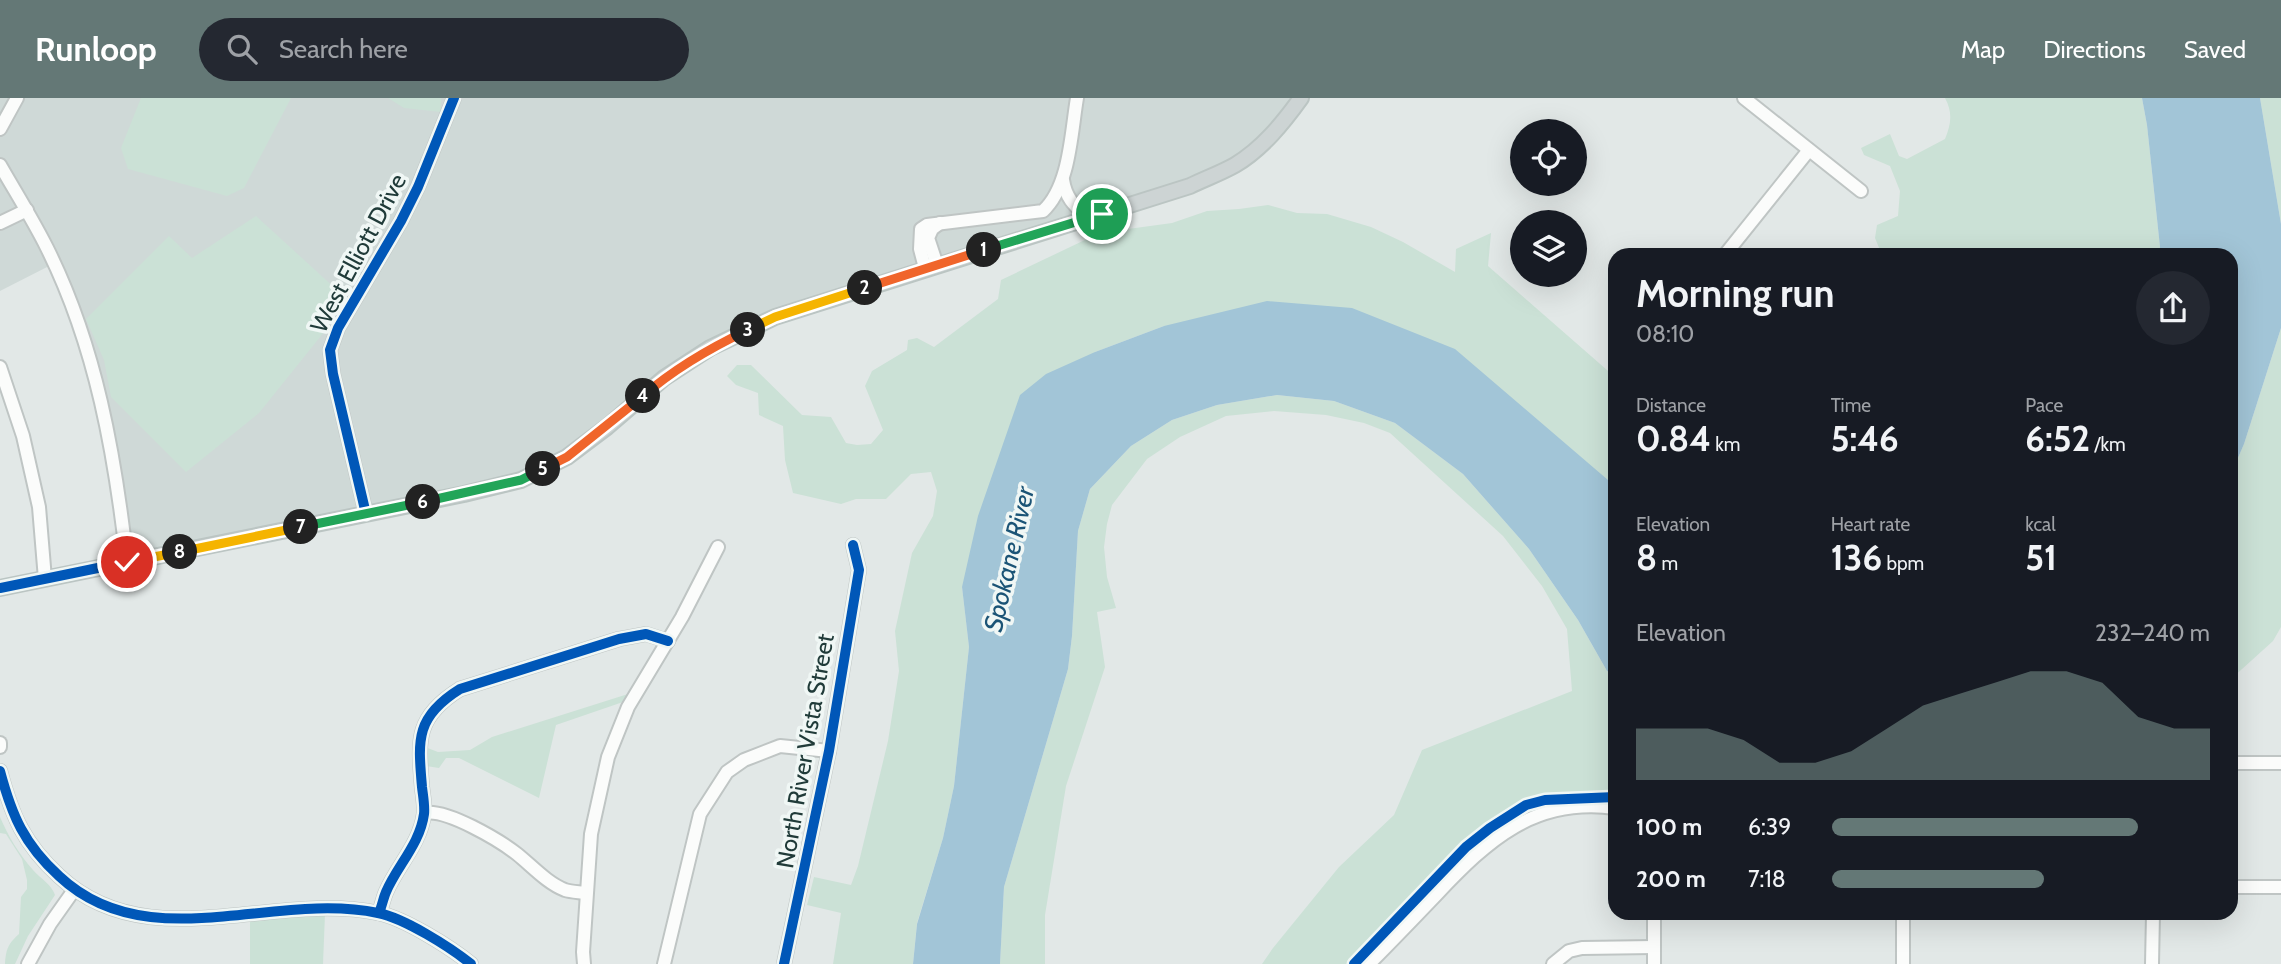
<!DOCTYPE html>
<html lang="en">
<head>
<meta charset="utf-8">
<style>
	:root { --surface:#171b24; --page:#242831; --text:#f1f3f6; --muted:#9ea1a6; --accent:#647876 }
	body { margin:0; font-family:Cabin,sans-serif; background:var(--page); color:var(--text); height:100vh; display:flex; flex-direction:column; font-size:26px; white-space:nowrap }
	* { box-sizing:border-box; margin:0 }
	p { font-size:23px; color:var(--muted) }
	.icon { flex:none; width:38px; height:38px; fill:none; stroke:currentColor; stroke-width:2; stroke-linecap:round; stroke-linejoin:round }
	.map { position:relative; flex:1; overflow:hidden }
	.details { position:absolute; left:1608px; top:150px; width:630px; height:672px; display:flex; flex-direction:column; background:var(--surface); border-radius:21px; box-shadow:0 7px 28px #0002 }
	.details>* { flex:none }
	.tools { position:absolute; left:1510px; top:21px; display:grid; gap:14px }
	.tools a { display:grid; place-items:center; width:77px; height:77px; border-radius:50%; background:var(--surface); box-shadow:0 7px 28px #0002; font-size:35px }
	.pin { position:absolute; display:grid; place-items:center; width:60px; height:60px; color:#fff; margin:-30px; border:4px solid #fff; border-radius:50%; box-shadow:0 2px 7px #0007 }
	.km { position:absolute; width:35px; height:35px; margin:-18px; border-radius:50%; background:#222; color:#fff; font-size:19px; line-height:35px; text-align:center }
	.round { display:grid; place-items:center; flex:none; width:74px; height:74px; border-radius:37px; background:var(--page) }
	.headline { display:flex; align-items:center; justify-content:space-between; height:119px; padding:0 28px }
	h1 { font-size:38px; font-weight:700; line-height:52px }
	.stats { display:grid; grid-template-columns:repeat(3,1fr); gap:10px; height:119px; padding:7px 28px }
	.stats div { display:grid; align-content:center }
	.stats b { font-size:35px; font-weight:700 }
	.stats small { font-size:19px; font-weight:400 }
	.stats p { font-size:19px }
	.chart { height:196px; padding:14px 28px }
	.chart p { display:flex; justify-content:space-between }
	.chart svg { width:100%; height:126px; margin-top:7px; fill:var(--accent); opacity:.7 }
	ul { padding:0 28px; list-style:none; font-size:23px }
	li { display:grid; grid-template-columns:112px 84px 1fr; align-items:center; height:52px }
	li i { height:18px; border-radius:9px; background:var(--accent) }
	header { display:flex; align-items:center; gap:42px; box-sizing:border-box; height:98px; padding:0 35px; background:var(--accent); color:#fff }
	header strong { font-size:33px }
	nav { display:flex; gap:38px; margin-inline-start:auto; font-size:24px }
	.search { width:490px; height:63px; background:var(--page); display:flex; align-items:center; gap:18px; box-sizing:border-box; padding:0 24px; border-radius:38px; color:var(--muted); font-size:26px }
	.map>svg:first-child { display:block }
	.built { fill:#cfd9d7 }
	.green { fill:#cbe1d6 }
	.water { fill:#a2c5d7 }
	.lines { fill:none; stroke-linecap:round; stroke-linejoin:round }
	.minor-casing { stroke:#bfc5c4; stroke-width:16 }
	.major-casing { stroke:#bbc5c3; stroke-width:18 }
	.minor { stroke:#fbfcfb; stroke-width:12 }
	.major { stroke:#cdd4d4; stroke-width:14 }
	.cycleway-casing { stroke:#f0f7f5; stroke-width:15 }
	.cycleway { stroke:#0057b8; stroke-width:10 }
	.split-1-casing { stroke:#fff; stroke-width:14 }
	.split-2-casing { stroke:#fff; stroke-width:14 }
	.split-3-casing { stroke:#fff; stroke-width:14 }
	.split-4-casing { stroke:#fff; stroke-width:14 }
	.split-5-casing { stroke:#fff; stroke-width:14 }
	.split-6-casing { stroke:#fff; stroke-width:14 }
	.split-7-casing { stroke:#fff; stroke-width:14 }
	.split-8-casing { stroke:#fff; stroke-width:14 }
	.split-9-casing { stroke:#fff; stroke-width:14 }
	.split-1 { stroke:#22a559; stroke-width:9 }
	.split-2 { stroke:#f0652b; stroke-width:9 }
	.split-3 { stroke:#f5b400; stroke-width:9 }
	.split-4 { stroke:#f0652b; stroke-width:9 }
	.split-5 { stroke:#f0652b; stroke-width:9 }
	.split-6 { stroke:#22a559; stroke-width:9 }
	.split-7 { stroke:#22a559; stroke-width:9 }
	.split-8 { stroke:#f5b400; stroke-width:9 }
	.split-9 { stroke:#f5b400; stroke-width:9 }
	.labels { text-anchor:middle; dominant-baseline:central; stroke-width:7; stroke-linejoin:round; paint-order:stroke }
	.street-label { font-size:24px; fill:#203b39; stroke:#f0f7f5 }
	.water-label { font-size:26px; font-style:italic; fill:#1b5476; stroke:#f0f7f5 }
</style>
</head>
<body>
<header>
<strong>Runloop</strong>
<div class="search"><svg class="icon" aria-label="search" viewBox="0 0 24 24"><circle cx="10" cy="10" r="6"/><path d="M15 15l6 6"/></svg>Search here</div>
<nav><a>Map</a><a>Directions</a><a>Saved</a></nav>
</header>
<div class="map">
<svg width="2281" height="866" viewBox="0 0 2281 866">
	<rect width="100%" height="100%" fill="#e2e8e7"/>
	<polygon class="built" points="0,0 1301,0 1235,67 968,157 710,250 607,329 521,382 127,464 92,267 51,167 0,193"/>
	<g class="green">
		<polygon points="141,0 291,0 244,90 227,98 128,71 121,50"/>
		<polygon points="388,0 441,0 441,14 404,10"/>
		<path d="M1945 0H2142L2147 27 2160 149 2158 157H1882L1875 140 1877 127 1898 118 1900 93 1890 68 1864 57 1861 50 1890 36 1899 58 1907 61 1945 41C1951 26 1953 15 1945 0Z"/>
		<polygon points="2260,0 2281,0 2281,126"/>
		<polygon points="1268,107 1297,115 1327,116 1371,129 1403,144 1455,174 1456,151 1491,135 1488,168 1615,279 1615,391 1608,382 1164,228 1095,254 962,489 969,549 954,688 943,740 917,825 913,866 833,866 841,815 807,807 814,779 851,787 858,768 888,643 899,573 895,533 912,455 933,418 937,393 931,374 911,376 886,401 856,401 841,406 793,395 785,362 783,328 759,317 758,295 736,287 727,278 737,267 751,267 802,317 831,319 846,345 857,347 871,346 883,332 865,288 872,273 907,252 908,242 917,240 934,249 998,201 1001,182 1089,140 1106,134 1172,125 1207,113 1239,111"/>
		<polygon points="256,118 349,203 259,315 186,374 111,299 104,262 86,221 169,138 192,160"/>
		<polygon points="2281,230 2281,529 2273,543 2231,581 2231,376 2244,346"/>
		<path d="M1277 297 1334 303 1395 325 1463 376 1529 451 1578 522 1607 573 1615 577V704C1556 700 1505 720 1461 759L1360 866H1262L1273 850 1339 769 1394 717 1422 652 1572 593 1567 531 1542 488 1503 438 1390 335 1364 325 1326 317 1274 313 1226 318 1180 339 1147 361 1112 407 1107 426 1104 449 1107 479 1116 510 1097 514 1105 569 1066 688 1045 817V866H1000L1004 789 1068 571 1072 538 1078 433 1090 391 1131 348 1172 322 1217 307Z"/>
		<polygon points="628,596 623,604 556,627 539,700 459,660 446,660 439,670 426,668 425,649 438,654 470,652 492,639"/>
		<path d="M0 719C8 738 19 756 33 772 40 780 52 787 55 797L28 838 15 866H5C6 851 8 846 19 836L21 799 27 791V782L22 761 6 736 0 735Z"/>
		<polygon points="325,816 323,866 250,866 250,822"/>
	</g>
	<g class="water">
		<polygon points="2142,0 2260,0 2281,126 2281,230 2244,346 2231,376 2231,158 2158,157 2160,149 2147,27"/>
		<polygon points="1267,203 1352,210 1455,251 1608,382 1615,391 1615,577 1607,573 1578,522 1529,451 1463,376 1395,325 1334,303 1277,297 1217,307 1172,322 1131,348 1090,391 1078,433 1072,538 1068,571 1004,789 1000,866 913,866 917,826 943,740 954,688 969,549 962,489 978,418 1020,297 1046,276 1095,254 1164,228"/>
	</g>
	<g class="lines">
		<g class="minor-casing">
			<g id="minor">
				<polyline points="1744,0 1861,93"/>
				<polyline points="0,31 17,0"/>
				<path d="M0 67C16 95 33 122 47 150 96 248 115 357 127 464"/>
				<path d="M1063 82C1066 101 1075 108 1088 120"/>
				<polyline points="0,125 27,112"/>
				<polyline points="1724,158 1809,52"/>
				<polyline points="937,167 928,140 932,131 940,125"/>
				<path d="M925 170 920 151 921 131 927 127 1043 113C1070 88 1071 35 1077 0"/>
				<polyline points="0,269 23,338 39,409 45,481"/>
				<polyline points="366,416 333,276 330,252 338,230 401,123 418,89 454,0"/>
				<polyline points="0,645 0,649"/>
				<polyline points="2231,665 2281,665"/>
				<path d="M0 673C12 718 24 746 59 778 147 861 272 793 378 815 404 820 450 849 471 866"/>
				<path d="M425 715C447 711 499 742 517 756 532 768 547 785 565 792 571 794 580 794 586 795"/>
				<polyline points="2231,789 2281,789"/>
				<path d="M379 815C382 808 383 801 386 794 397 768 420 746 424 716 425 708 423 698 422 689 418 642 415 619 460 591L619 541 646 536 668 543"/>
				<polyline points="28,866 50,826 74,792"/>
				<polyline points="584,866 583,854 591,736 608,659 628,609 682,519 718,449"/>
				<polyline points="664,866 700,716 727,674 744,662 780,648 829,653"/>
				<polyline points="784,866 829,653 859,472 853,447"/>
				<path d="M1369 866C1392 843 1414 820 1436 797 1488 742 1534 699 1615 710"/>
				<polyline points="1553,866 1569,853 1582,850 1654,849"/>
				<polyline points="1654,866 1654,816"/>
				<polyline points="1903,866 1903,816"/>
				<polyline points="2152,866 2153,816"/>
			</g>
		</g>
		<g class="major-casing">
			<path id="major" d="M0 490 464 396 521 382 567 359 607 329 664 280 710 250 775 219 1190 88C1204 81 1221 75 1235 67 1262 51 1283 25 1301 0"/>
		</g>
		<use href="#minor" class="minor"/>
		<use href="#major" class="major"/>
		<g class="cycleway-casing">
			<g id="cycleway">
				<polyline points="366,416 333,276 330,252 338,230 401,123 418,89 454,0"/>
				<polyline points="0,490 127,464"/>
				<path d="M0 673C12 718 24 746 59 778 147 861 272 793 378 815 404 820 450 849 471 866"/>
				<path d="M379 815C382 808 383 801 386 794 397 768 420 746 424 716 425 708 423 698 422 689 418 642 415 619 460 591L619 541 646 536 668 543"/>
				<polyline points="784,866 829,653 859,472 853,447"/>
				<polyline points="1354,866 1466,749 1490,730 1526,707 1545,702 1615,699"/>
			</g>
		</g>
		<use href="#cycleway" class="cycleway"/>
	</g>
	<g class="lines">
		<g class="split-1-casing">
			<polyline id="split-1" points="984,152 1102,116"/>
		</g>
		<g class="split-2-casing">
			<polyline id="split-2" points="865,190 984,152"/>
		</g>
		<g class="split-3-casing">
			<polyline id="split-3" points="748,232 775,219 865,190"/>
		</g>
		<g class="split-4-casing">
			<path id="split-4" d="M643 298C675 270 710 250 748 232"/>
		</g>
		<g class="split-5-casing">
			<polyline id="split-5" points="543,371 567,359 643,298"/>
		</g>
		<g class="split-6-casing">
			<polyline id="split-6" points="423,404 521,382 543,371"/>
		</g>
		<g class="split-7-casing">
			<polyline id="split-7" points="301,429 423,404"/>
		</g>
		<g class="split-8-casing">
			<polyline id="split-8" points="180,454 301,429"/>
		</g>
		<g class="split-9-casing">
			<polyline id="split-9" points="127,464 180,454"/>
		</g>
		<use href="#split-1" class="split-1"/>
		<use href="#split-2" class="split-2"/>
		<use href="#split-3" class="split-3"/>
		<use href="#split-4" class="split-4"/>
		<use href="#split-5" class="split-5"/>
		<use href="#split-6" class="split-6"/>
		<use href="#split-7" class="split-7"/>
		<use href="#split-8" class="split-8"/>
		<use href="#split-9" class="split-9"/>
	</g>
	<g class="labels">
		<g class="street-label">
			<text transform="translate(358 155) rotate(-62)">West Elliott Drive</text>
			<text transform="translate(805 653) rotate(-80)">North River Vista Street</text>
		</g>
		<g class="water-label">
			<text transform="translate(1009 461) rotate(-77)">Spokane River</text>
		</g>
	</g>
</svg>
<div class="tools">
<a><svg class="icon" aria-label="locate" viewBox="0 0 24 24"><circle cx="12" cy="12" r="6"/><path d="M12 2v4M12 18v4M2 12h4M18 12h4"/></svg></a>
<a><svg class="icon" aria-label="layers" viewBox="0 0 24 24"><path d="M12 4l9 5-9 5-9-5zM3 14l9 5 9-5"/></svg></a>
</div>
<div class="pin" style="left:1102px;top:116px;background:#1e9e55"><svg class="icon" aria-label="arrive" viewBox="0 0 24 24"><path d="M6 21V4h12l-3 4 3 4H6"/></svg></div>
<div class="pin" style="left:127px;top:464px;background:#d93025"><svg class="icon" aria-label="check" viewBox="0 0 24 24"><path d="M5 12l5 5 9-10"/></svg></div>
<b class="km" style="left:984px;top:152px">1</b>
<b class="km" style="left:865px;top:190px">2</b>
<b class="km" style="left:748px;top:232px">3</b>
<b class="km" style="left:643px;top:298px">4</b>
<b class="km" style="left:543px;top:371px">5</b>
<b class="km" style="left:423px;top:404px">6</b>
<b class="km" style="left:301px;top:429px">7</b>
<b class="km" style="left:180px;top:454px">8</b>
<section class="details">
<div class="headline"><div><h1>Morning run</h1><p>08:10</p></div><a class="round"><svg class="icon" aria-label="share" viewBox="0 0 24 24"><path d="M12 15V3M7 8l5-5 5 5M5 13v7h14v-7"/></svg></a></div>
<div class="stats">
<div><p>Distance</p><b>0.84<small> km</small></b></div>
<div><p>Time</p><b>5:46</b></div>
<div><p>Pace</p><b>6:52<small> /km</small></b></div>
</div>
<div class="stats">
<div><p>Elevation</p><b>8<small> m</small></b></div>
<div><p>Heart rate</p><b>136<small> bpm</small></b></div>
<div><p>kcal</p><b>51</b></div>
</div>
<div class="chart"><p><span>Elevation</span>232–240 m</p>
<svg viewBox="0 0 160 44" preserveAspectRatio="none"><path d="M0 44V26L10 26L20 26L30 30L40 38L50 38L60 34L70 26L80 18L90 14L100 10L110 6L120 6L130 10L140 22L150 26L160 26V44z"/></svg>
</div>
<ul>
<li><b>100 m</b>6:39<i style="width:81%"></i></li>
<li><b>200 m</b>7:18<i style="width:56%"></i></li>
</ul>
</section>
</div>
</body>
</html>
